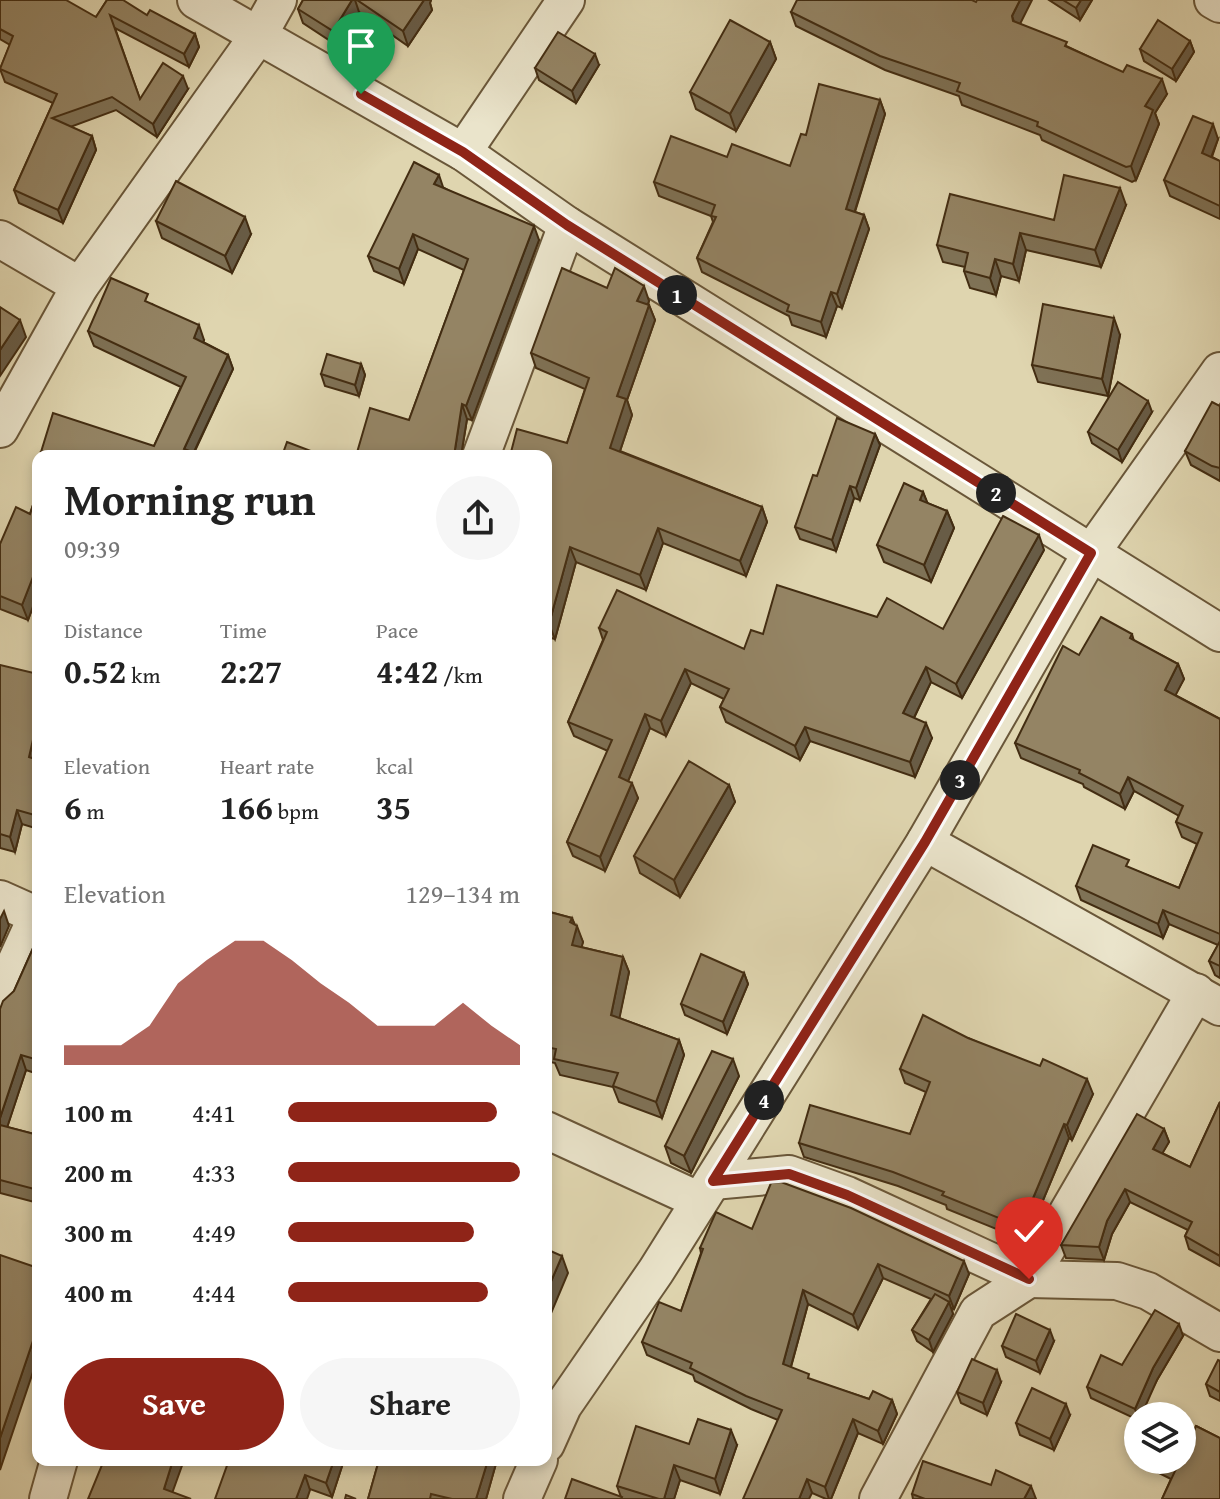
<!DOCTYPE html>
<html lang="en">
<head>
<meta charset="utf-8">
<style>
	:root { --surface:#fff; --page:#f6f6f6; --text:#222; --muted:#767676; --accent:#8f2418 }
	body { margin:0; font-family:"Gentium Book Plus",serif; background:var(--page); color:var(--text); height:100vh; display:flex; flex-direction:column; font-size:30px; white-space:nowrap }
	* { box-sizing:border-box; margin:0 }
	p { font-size:26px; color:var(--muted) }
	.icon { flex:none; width:44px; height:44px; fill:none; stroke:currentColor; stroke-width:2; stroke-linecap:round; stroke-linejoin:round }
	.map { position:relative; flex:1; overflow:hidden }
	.details { position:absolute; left:32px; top:450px; width:520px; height:1016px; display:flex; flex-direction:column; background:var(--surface); border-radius:16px; box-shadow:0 4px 12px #0003 }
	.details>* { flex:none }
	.tools { position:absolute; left:1124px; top:1402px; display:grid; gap:16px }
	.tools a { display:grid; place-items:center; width:72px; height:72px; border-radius:50%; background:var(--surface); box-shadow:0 4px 12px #0003; font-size:40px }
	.pin { position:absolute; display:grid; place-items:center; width:68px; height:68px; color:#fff; margin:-82px -34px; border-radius:50% 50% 50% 0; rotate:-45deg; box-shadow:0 0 8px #0007 }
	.pin .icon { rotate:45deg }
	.km { position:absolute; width:40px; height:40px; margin:-20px; border-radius:50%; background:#222; color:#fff; font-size:22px; line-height:40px; text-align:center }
	.round { display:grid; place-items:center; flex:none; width:84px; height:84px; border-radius:42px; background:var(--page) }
	.headline { display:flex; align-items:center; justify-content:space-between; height:136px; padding:0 32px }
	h1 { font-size:44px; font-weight:700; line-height:60px }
	.figures { display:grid; grid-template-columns:repeat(3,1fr); gap:12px; height:136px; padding:8px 32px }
	.figures div { display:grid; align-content:center }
	.figures b { font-size:34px; font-weight:700 }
	.figures small { font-size:22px; font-weight:400 }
	.figures p { font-size:22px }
	.chart { height:224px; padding:16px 32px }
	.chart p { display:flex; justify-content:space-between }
	.chart svg { width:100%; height:144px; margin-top:8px; fill:var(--accent); opacity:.7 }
	.button { display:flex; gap:16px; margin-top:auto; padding:16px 32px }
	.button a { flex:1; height:92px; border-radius:48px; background:var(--accent); color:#fff; font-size:32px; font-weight:700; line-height:92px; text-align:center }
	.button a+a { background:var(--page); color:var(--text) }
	ul { padding:0 32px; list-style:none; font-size:26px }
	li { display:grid; grid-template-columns:128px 96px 1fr; align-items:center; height:60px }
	li i { height:20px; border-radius:10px; background:var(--accent) }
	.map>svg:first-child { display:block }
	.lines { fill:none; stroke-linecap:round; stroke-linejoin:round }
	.minor-casing { stroke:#6a5739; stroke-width:40 }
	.minor { stroke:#eae4cb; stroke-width:36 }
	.wall { fill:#7f7256; stroke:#432d12; stroke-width:2 }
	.shaded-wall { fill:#685c46; stroke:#432d12; stroke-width:2 }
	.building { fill:#948464; stroke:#432d12; stroke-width:2 }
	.route-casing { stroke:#fff; stroke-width:16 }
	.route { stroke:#8f2418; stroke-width:10 }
</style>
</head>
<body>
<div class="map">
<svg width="1220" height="1499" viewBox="0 0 1220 1499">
	<rect width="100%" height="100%" fill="#dfd5af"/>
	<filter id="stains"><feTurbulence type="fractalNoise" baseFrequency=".0025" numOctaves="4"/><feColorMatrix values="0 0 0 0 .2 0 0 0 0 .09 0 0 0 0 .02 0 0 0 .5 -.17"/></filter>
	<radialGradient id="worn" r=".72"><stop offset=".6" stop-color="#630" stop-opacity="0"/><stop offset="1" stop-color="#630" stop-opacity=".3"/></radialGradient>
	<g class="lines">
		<g class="minor-casing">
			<g id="minor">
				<polyline points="196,0 463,152 567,225 1220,633"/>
				<polyline points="1213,0 1220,4"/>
				<polyline points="463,152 566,0"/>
				<polyline points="0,239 80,286"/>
				<polyline points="0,429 80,286 258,36 278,0"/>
				<polyline points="481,456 567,225"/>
				<polyline points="925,842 1220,1007"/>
				<polyline points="0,899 38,916"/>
				<polyline points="0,997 38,914"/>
				<polyline points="546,1130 698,1200"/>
				<polyline points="713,1181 789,1174 847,1195 1029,1279 1117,1281 1148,1291 1220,1333"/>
				<polyline points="546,1444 563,1406 656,1271 925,842 1091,553 1220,371"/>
				<polyline points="48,1499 59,1460"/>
				<polyline points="522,1499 539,1460"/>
				<polyline points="878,1499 978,1312 1029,1279 1196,992"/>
			</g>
		</g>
		<use href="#minor" class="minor"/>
	</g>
	<g class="wall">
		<polygon points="0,0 96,17 107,0 195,34 199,47 189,67 115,28 140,99 188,89 157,137 116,110 70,127 92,136 96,150 63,223 19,203 14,190 53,103 5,82 0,69 10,45 0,39"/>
		<polygon points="303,0 431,0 430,3 432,10 408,46 359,12 338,46 303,23 298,9"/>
		<polygon points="1049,0 1092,0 1080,20"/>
		<polygon points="791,12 1020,24 1167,94 1155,113 1159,124 1136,180 1132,182 1042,140 1040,135 962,105 959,96 885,70 796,26"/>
		<polygon points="1190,41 1194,52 1176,81 1144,61 1140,49"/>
		<polygon points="770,42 776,59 736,131 696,109 690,92"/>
		<polygon points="599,65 576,103 539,80 535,68"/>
		<polygon points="880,100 885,114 855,212 864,215 869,229 842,308 837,306 826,337 792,325 789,316 702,272 697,258 713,222 711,216 659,196 654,182 727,157 790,166 806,135"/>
		<polygon points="1218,139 1212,157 1220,161 1220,219 1170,196 1164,180"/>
		<polygon points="444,188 539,240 472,420 467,419 461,456 356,456 409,420 464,270 418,249 404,284 374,271 368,256"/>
		<polygon points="1126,205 1101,267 1026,250 1019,281 1001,276 996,295 970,288 964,271 965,267 943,262 937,245"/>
		<polygon points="156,221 251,234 232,273 162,238"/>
		<polygon points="607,288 649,301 648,304 649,305 655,320 627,400 632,415 620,451 762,507 767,522 746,576 663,543 646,590 576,562 555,639 551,638 546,652 546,456 567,443 585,389 536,368 531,353"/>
		<polygon points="152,304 204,340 203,342 228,355 233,369 194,453 203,456 43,456 41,452 154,446 181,387 94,346 88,331"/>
		<polygon points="1120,335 1108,396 1038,382 1032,365"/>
		<polygon points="361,364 365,375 359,396 325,386 321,374"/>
		<polygon points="1220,406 1220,481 1191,465 1185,451"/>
		<polygon points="1152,412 1122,462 1092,443 1088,432"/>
		<polygon points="875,434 880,445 860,500 854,498 836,551 800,539 795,527 817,476"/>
		<polygon points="38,490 38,593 28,620 0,609 0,544 30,514"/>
		<polygon points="923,492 927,503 947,511 954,528 931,582 884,562 877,545"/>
		<polygon points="1044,550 962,698 931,682 914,718 932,738 915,777 810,741 800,760 726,722 720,707 724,699 691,683 666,736 650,728 628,781 638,798 605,871 573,856 567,842 608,751 574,736 568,722 603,640 599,628 744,649 763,634 877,617 943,629"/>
		<polygon points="1132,634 1134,641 1178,664 1184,679 1175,695 1220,719 1220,978 1215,975 1209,961 1218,945 1169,924 1163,938 1081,900 1076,886 1132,869 1179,888 1197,844 1182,837 1176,822 1179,816 1134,791 1125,809 1084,787 1083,784 1021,758 1015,743 1079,655"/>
		<polygon points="0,665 38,760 38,829 22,824 15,852 0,848"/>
		<polygon points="729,785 735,802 680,897 640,873 634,856"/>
		<polygon points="546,911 572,918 583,942 581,947 623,957 629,972 619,1018 679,1040 684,1055 662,1118 619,1102 613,1087 560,1075 555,1063 546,1061"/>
		<polygon points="38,937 38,1074 26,1070 7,1127 38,1135 38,1203 0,1193 0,1009 14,991"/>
		<polygon points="744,973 748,984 727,1034 685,1015 681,1004"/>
		<polygon points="968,1038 1093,1094 1072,1140 1069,1138 1026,1241 947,1209 946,1205 898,1186 804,1157 799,1143 910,1134 926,1092 905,1083 900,1069"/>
		<polygon points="739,1076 691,1173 671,1163 665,1146"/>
		<polygon points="1220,1102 1220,1266 1189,1249 1185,1236 1188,1230 1130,1202 1112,1234 1104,1260 1066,1258 1061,1245 1164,1129 1169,1142 1162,1153 1190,1167"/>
		<polygon points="752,1229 969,1274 954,1309 951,1308 953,1314 933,1352 917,1341 912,1330 931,1299 883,1278 858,1329 808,1304 791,1367 811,1380 869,1399 892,1400 897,1414 883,1444 858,1433 831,1499 826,1499 812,1493 778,1420 751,1409 695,1381 693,1375 647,1355 642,1342 681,1311 701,1253 700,1248"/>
		<polygon points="1183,1336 1157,1380 1138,1416 1138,1420 1091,1398 1087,1387 1122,1365"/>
		<polygon points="1054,1341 1040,1373 1006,1357 1002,1346"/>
		<polygon points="1220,1361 1220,1401 1210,1396 1206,1384"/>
		<polygon points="1001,1382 987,1415 961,1403 957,1392"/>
		<polygon points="1070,1415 1054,1450 1020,1435 1016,1423"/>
		<polygon points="1196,1426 1220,1438 1220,1499 1162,1499 1171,1479 1139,1463 1133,1448 1138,1438 1138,1460 1182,1460 1182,1428 1193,1433"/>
		<polygon points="689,1444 737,1445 720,1494 680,1480 674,1499 565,1499 621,1497 617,1486"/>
		<polygon points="229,1460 344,1460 332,1497"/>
		<polygon points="379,1460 497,1460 486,1499 368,1499"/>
		<polygon points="991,1485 1036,1499 913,1499 912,1494"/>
	</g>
	<g class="shaded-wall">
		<polygon points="352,0 355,0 359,12 338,46 333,31"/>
		<polygon points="424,0 431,0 430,3 432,10 408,46 403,31"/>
		<polygon points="1020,0 1032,0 1017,30 1012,16"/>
		<polygon points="1081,0 1092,0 1080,20 1076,8"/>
		<polygon points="195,34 199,47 189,67 184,54"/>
		<polygon points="1190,41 1194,52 1176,81 1172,69"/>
		<polygon points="770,42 776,59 736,131 730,114"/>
		<polygon points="595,54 599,65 576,103 572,91"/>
		<polygon points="183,76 188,89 157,137 153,124"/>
		<polygon points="1162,79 1167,94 1155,113 1159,124 1136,180 1131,166 1145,106"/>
		<polygon points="880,100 885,114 851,223 846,209"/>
		<polygon points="1213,124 1218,139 1207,168 1202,153"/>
		<polygon points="92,136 96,150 63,223 58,210"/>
		<polygon points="439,175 444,190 434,184"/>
		<polygon points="1120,188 1126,205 1101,267 1095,250"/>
		<polygon points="864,215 869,229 842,308 837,294"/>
		<polygon points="245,217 251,234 232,273 225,256"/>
		<polygon points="534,226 539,240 472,420 466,406"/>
		<polygon points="1020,233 1026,250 1019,281 1013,264"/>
		<polygon points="413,234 418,249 404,284 399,269"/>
		<polygon points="995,259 1001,276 996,295 990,278"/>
		<polygon points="644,286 649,301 643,316 637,301"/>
		<polygon points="831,292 837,306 826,337 821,322"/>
		<polygon points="649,305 655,320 627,400 632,415 616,463 610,448 617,396"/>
		<polygon points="1114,318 1120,335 1108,396 1102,379"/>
		<polygon points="20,320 26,337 0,376 0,350"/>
		<polygon points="199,325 204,340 199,352 194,338"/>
		<polygon points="228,355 233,369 192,456 184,449"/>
		<polygon points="361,364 365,375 359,396 355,385"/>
		<polygon points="1148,401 1152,412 1122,462 1118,450"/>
		<polygon points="462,404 467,419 461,456 454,456"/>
		<polygon points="875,434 880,445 860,500 856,488"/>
		<polygon points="850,486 854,498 836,551 832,540"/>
		<polygon points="923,492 930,509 920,500"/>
		<polygon points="762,507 767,522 746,576 740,561"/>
		<polygon points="947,511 954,528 931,582 924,565"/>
		<polygon points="658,528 663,543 646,590 640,575"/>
		<polygon points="1039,535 1044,550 962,698 956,684"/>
		<polygon points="570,547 576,562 555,639 549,624"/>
		<polygon points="38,564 38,593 28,620 22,605"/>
		<polygon points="546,625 551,638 546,652"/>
		<polygon points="1178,664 1184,679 1171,704 1165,690"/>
		<polygon points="926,667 931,682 909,728 903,713"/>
		<polygon points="685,669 691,683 666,736 661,721"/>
		<polygon points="645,714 650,728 624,791 619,777"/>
		<polygon points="38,718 38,756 34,772 29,757"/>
		<polygon points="926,723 932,738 915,777 910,762"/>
		<polygon points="805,727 810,741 800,760 795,746"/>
		<polygon points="1128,777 1134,791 1125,809 1120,794"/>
		<polygon points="632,783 638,798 605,871 600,857"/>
		<polygon points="729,785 735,802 680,897 674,880"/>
		<polygon points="17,810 22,824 15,852 10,837"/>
		<polygon points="1163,910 1169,924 1163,938 1158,924"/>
		<polygon points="4,911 9,926 0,947 0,919"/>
		<polygon points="572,918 576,930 577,926 583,942 578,961 572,945 570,922"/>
		<polygon points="623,957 629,972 617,1030 611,1015"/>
		<polygon points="744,973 748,984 727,1034 723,1022"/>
		<polygon points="679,1040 684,1055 662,1118 656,1102"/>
		<polygon points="21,1055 26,1070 3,1140 0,1131 0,1118"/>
		<polygon points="733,1059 739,1076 691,1173 684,1156"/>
		<polygon points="1087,1079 1093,1094 1072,1140 1067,1125"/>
		<polygon points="1064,1124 1069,1138 1026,1241 1021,1227"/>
		<polygon points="1164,1129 1169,1142 1158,1161 1153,1149"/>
		<polygon points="1125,1189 1130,1202 1112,1234 1104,1260 1099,1247 1107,1221"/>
		<polygon points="562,1256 568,1273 549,1318 546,1310 546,1293"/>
		<polygon points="964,1261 969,1274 954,1309 949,1296"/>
		<polygon points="878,1264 883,1278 858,1329 853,1315"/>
		<polygon points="803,1290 808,1304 788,1377 783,1364"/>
		<polygon points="949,1302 953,1314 933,1352 929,1340"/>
		<polygon points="1179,1324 1183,1336 1157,1380 1141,1416 1138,1417 1135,1409 1153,1368"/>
		<polygon points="38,1326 38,1357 0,1470 0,1438"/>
		<polygon points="1050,1330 1054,1341 1040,1373 1036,1361"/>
		<polygon points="997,1370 1001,1382 987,1415 983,1403"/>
		<polygon points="892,1400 897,1414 883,1444 878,1431"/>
		<polygon points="1066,1404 1070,1415 1054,1450 1050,1439"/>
		<polygon points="853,1419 858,1433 831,1499 829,1499 825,1487"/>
		<polygon points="731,1430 737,1445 720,1494 715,1479"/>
		<polygon points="173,1460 184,1460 170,1499 164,1489"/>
		<polygon points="334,1460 344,1460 332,1497 326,1483"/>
		<polygon points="488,1460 497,1460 486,1499 476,1499"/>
		<polygon points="674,1465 680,1480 674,1499 664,1499"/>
		<polygon points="305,1475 310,1490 307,1499 296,1499"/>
		<polygon points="807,1479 812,1493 809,1499 799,1499"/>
		<polygon points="1031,1486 1036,1499 1024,1499"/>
	</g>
	<g class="building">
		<polygon points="0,0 66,0 96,17 107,0 123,0 147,15 150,10 195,34 184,54 110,15 140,99 163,63 183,76 153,124 112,97 52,118 92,136 58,210 14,190 57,94 0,69 13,36 0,29"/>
		<polygon points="303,0 352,0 333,31 298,9"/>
		<polygon points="357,0 424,0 403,31"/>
		<polygon points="797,0 972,0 976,2 977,0 1020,0 1012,16 1013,21 1067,42 1065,46 1123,72 1127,65 1162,79 1145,106 1153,110 1131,166 1126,167 1037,126 1038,122 957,91 960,83 880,56 791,12"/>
		<polygon points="1063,0 1081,0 1076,8"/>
		<polygon points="730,20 770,42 730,114 690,92"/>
		<polygon points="1158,20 1190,41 1172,69 1140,49"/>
		<polygon points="558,32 595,54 572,91 535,68"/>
		<polygon points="819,84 880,100 846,209 864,215 837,294 831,292 821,322 787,311 789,305 697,258 716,217 711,216 715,205 654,182 671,136 727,157 732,144 790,166 801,134 806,135"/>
		<polygon points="1193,116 1213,124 1202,153 1220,161 1220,206 1164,180"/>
		<polygon points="414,162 439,175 434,184 534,226 466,406 462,404 454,456 356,456 370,408 409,420 468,259 413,234 399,269 368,256"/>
		<polygon points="1064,175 1120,188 1095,250 1020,233 1013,264 995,259 990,278 964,271 968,253 937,245 950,194 1054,220"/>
		<polygon points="176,181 245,217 225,256 156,221"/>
		<polygon points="562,268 607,288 615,268 644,286 637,301 649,305 617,396 626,399 610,448 762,507 740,561 658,528 640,575 570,547 549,624 546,623 546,456 510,456 517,429 567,443 589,378 531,353"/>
		<polygon points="111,278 148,294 145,301 199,325 194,338 228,355 184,449 203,456 48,456 49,454 41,452 53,413 154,446 186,377 88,331"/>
		<polygon points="1043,304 1114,318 1102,379 1032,365"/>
		<polygon points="0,307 20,320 0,350"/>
		<polygon points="327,354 361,364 355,385 321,374"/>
		<polygon points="1118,382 1148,401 1118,450 1088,432"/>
		<polygon points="1212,402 1220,406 1220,468 1212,466 1185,451"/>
		<polygon points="837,418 875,434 856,488 850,486 832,540 795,527 813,475 817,476"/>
		<polygon points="287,442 311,451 309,456 282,456"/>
		<polygon points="904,483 923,492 920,500 947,511 924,565 877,545"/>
		<polygon points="38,490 38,564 22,605 0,596 0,544 16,507 30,514"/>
		<polygon points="1003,516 1039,535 956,684 926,667 903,713 926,723 910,762 805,727 795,746 720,707 729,689 685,669 661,721 645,714 619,777 632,783 600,857 567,842 612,740 568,722 607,632 599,628 617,590 744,649 751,630 763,634 777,585 877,617 887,598 943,629"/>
		<polygon points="1101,617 1132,634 1130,638 1178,664 1165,690 1220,719 1220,934 1163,910 1158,924 1076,886 1093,845 1129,860 1126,866 1179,888 1202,833 1176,822 1183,806 1128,777 1120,794 1079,773 1080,770 1015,743 1063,646 1079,655"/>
		<polygon points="0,665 38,674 38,718 29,757 38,760 38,816 17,810 10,837 0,834"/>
		<polygon points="689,761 729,785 674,880 634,856"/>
		<polygon points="546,911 572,918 570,922 577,926 572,945 623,957 611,1015 679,1040 656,1102 613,1086 618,1073 554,1059 556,1049 546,1047"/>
		<polygon points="38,937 38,1060 21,1055 0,1118 0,1009 3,1001 14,991"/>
		<polygon points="1220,941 1220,966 1209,961"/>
		<polygon points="701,954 744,973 723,1022 681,1004"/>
		<polygon points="923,1015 968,1038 1040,1066 1043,1059 1087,1079 1067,1125 1064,1124 1021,1227 942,1195 944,1192 893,1172 799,1143 810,1105 910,1134 930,1082 900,1069"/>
		<polygon points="712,1051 733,1059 684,1156 665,1146"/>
		<polygon points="1220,1102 1220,1256 1185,1236 1192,1222 1125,1189 1107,1221 1099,1247 1061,1245 1137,1114 1164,1129 1153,1149 1190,1167"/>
		<polygon points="0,1125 38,1135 38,1190 0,1180"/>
		<polygon points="781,1182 851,1208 964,1261 949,1296 878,1264 853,1315 803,1290 783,1364 809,1374 808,1378 869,1399 873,1391 892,1400 878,1431 853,1419 825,1487 807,1479 799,1499 743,1499 782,1410 746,1396 690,1368 692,1363 642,1342 659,1302 681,1311 703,1249 700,1248 716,1212 752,1229 771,1183"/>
		<polygon points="546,1249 562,1256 546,1293"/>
		<polygon points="0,1255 38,1268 38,1326 0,1438"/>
		<polygon points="935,1294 949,1302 929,1340 912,1330"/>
		<polygon points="1155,1310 1179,1324 1153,1368 1135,1409 1087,1387 1101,1355 1122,1365"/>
		<polygon points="1016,1314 1050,1330 1036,1361 1002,1346"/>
		<polygon points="972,1359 997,1370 983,1403 957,1392"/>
		<polygon points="1218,1360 1220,1361 1220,1392 1206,1384"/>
		<polygon points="1032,1388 1066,1404 1050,1439 1016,1423"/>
		<polygon points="1151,1412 1159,1416 1149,1416"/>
		<polygon points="698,1419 731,1430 715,1479 674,1465 664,1499 659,1499 617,1486 636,1426 689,1444"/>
		<polygon points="1196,1426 1220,1438 1220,1499 1162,1499 1176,1469 1158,1460 1182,1460 1182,1428 1193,1433"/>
		<polygon points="1138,1438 1138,1450 1133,1448"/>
		<polygon points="104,1460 173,1460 164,1489 191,1499 88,1499"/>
		<polygon points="229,1460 334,1460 326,1483 305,1475 296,1499 215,1499"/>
		<polygon points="379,1460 488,1460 476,1499 452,1499 431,1494 430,1499 368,1499"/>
		<polygon points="923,1461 991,1485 996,1470 1031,1486 1024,1499 925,1499 912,1494"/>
		<polygon points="572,1479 622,1497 621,1499 565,1499"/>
		<polygon points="346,1495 356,1499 345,1499"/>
	</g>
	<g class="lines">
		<g class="route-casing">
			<polyline id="route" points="361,94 463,152 567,225 1091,553 925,842 713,1181 789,1174 847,1195 1029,1279"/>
		</g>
		<use href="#route" class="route"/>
	</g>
	<rect width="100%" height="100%" filter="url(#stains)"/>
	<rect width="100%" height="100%" fill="url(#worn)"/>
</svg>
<div class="tools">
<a><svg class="icon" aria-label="layers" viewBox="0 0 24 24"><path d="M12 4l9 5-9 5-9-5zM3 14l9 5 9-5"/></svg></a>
</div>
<div class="pin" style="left:361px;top:94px;background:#1e9e55"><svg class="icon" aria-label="arrive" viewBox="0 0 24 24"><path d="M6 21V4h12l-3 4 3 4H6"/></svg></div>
<div class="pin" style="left:1029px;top:1279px;background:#d93025"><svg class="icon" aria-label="check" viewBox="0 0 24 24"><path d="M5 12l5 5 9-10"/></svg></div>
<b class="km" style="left:677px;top:295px">1</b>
<b class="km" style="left:996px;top:493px">2</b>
<b class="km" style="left:960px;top:780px">3</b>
<b class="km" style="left:764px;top:1100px">4</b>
<section class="details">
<div class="headline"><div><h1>Morning run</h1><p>09:39</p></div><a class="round"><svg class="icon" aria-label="share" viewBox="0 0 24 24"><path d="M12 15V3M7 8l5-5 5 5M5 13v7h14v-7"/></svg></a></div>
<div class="figures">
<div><p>Distance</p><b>0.52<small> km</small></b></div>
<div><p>Time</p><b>2:27</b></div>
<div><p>Pace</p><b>4:42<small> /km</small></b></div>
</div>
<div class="figures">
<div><p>Elevation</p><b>6<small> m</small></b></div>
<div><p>Heart rate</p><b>166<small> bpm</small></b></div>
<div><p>kcal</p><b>35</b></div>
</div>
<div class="chart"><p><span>Elevation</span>129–134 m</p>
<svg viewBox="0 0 160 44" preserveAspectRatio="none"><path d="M0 44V38L10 38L20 38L30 32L40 19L50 12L60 6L70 6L80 12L90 19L100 25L110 32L120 32L130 32L140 25L150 32L160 38V44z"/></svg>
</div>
<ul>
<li><b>100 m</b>4:41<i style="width:90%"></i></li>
<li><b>200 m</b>4:33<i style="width:100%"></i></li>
<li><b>300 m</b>4:49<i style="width:80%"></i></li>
<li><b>400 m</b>4:44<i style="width:86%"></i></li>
</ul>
<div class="button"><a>Save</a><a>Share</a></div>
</section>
</div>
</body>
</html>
